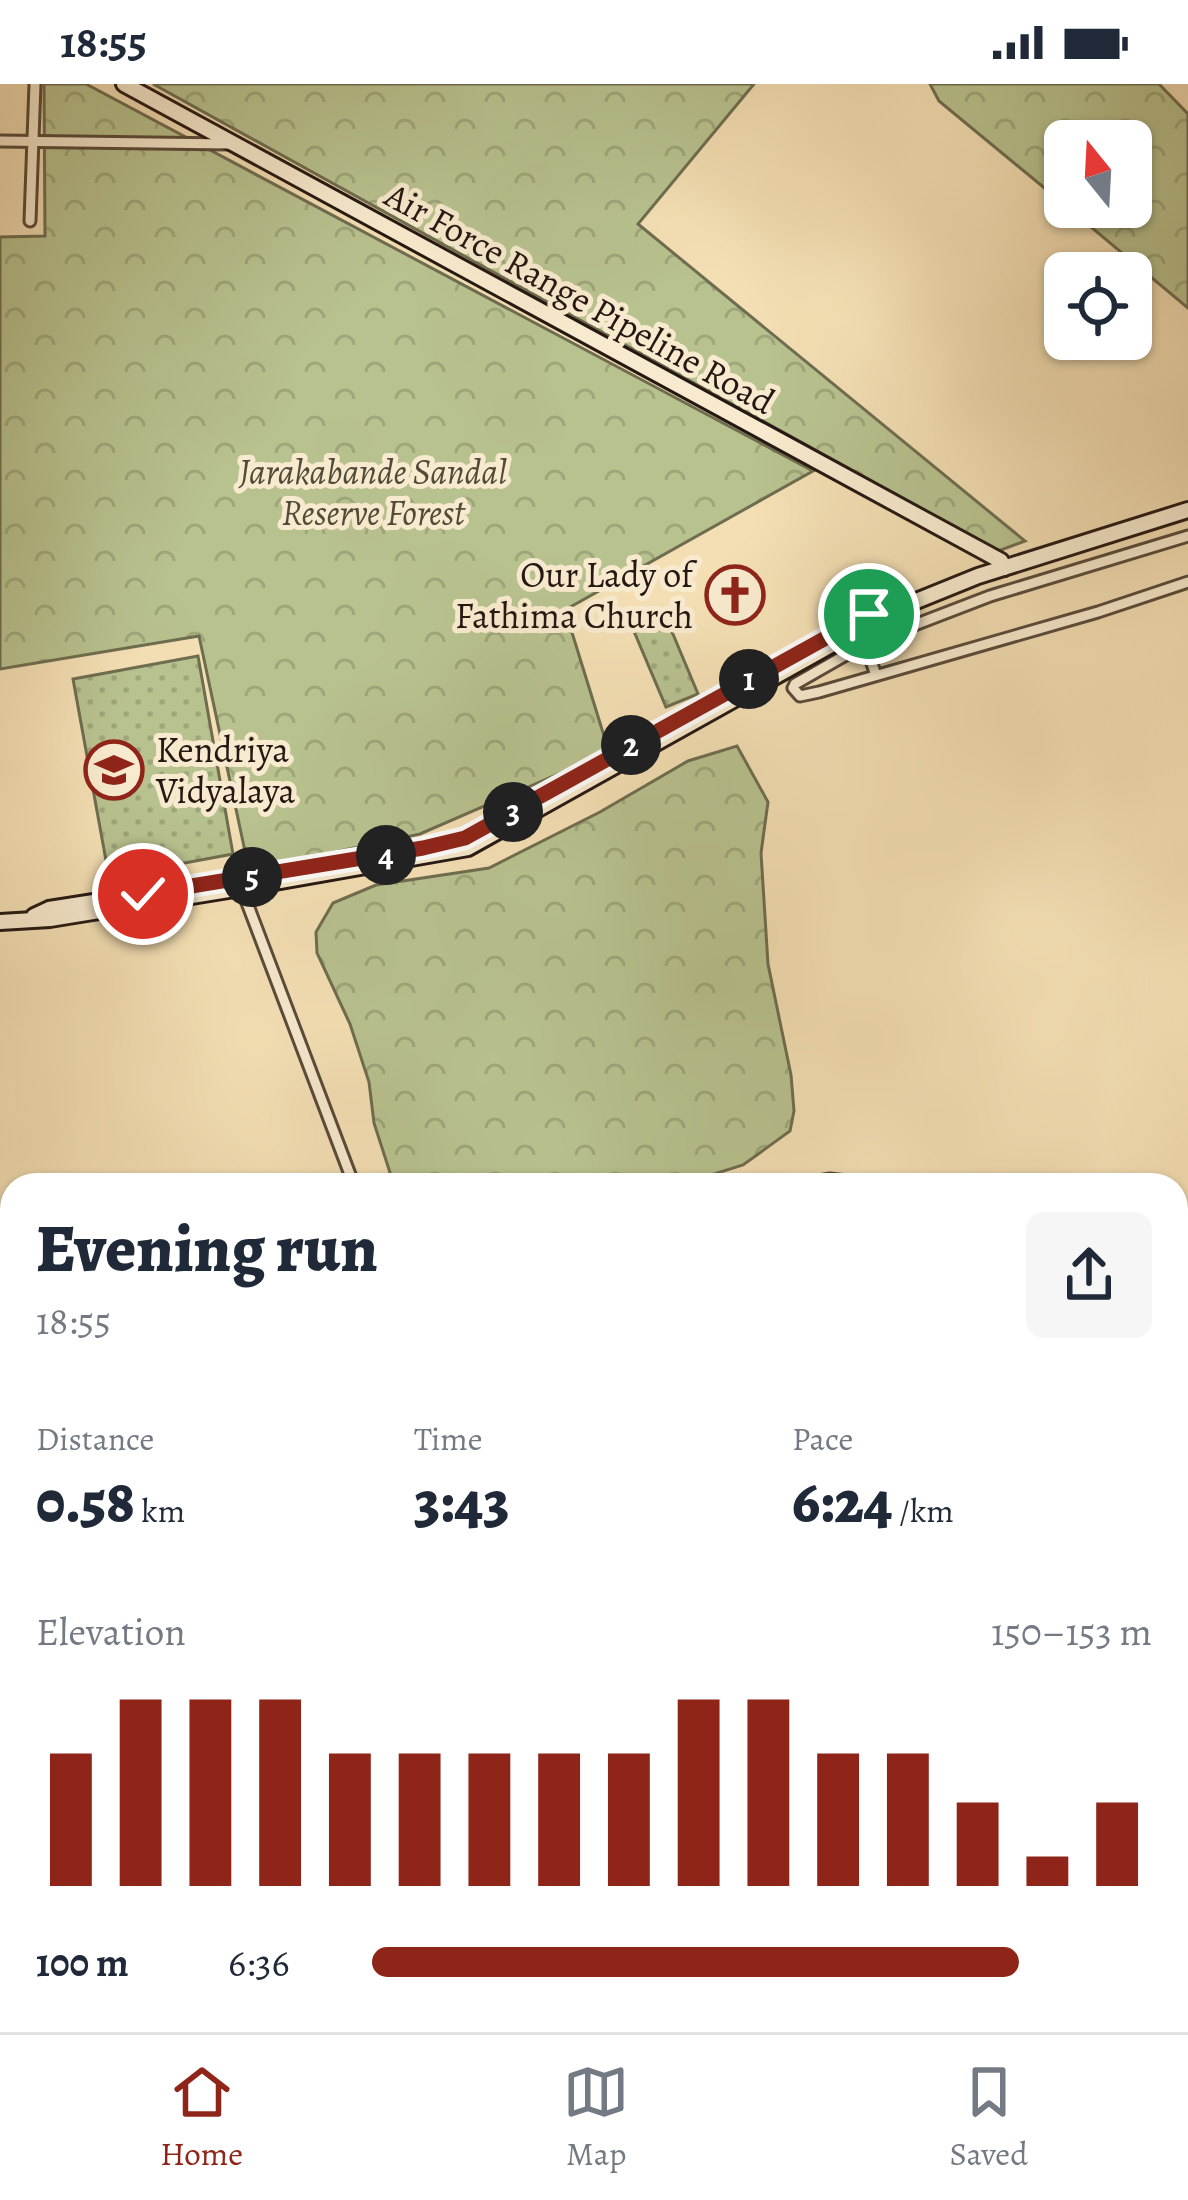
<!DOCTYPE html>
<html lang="en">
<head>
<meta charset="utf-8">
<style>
	:root { --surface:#fff; --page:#f6f6f7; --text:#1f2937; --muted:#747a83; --line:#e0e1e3; --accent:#8f2418 }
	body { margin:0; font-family:Alegreya,serif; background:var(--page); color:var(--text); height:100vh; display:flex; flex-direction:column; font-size:45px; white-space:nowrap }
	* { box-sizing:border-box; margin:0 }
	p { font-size:39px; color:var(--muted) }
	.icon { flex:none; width:66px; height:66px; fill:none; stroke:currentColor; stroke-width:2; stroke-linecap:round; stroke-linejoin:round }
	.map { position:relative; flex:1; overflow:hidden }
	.side { position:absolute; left:0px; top:1089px; width:1188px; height:861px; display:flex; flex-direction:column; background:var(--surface); border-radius:36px 36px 0 0; box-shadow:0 3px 9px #0004 }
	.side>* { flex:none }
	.needle { width:78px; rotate:342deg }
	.tools { position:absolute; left:1044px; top:36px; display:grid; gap:24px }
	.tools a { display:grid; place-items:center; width:108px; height:108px; border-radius:18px; background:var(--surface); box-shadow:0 3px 9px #0004; font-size:60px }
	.pin { position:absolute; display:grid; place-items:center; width:102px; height:102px; color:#fff; margin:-51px; border:6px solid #fff; border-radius:50%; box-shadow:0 3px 12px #0007 }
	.km { position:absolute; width:60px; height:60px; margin:-30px; border-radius:50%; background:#222; color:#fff; font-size:33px; line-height:60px; text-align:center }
	.round { display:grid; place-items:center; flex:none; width:126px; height:126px; border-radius:18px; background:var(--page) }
	.head { display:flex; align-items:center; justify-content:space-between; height:204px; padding:0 36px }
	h1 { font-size:66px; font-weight:800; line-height:90px }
	.figures { display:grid; grid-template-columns:repeat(3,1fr); gap:18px; height:204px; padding:12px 36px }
	.figures div { display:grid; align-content:center }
	.figures b { font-size:60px; font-weight:800 }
	.figures small { font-size:33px; font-weight:400 }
	.figures p { font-size:33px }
	.chart { height:336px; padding:24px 36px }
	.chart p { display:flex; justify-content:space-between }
	.chart svg { width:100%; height:216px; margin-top:12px; stroke:var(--accent); stroke-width:6 }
	ul { padding:0 36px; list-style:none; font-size:39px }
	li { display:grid; grid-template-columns:192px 144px 1fr; align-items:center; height:90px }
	li i { height:30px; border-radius:15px; background:var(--accent) }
	.status { display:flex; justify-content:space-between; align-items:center; height:84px; padding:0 60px; background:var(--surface); direction:ltr }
	.status svg { height:33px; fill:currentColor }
	.tab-bar { display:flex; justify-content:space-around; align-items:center; height:168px; border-top:3px solid var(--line); background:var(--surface); font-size:33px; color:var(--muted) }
	.tab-bar a { display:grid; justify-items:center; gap:6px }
	.tab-bar .current { color:var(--accent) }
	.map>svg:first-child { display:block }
	.green { fill:url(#green-dots); stroke:#6e6d50; stroke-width:3 }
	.forest { fill:url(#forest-crowns); stroke:#6e6d50; stroke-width:3 }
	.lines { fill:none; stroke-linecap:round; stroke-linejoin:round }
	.street-casing { stroke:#594a3a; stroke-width:15 }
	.secondary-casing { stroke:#251812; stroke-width:20 }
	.street { stroke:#f8eace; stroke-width:9 }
	.secondary { stroke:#f8eace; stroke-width:14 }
	.rail { stroke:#251812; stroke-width:3; stroke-dasharray:21 21; stroke-linecap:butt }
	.route-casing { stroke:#fff; stroke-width:24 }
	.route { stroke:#8f2418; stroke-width:15 }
	.labels { text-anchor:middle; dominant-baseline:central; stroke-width:10; stroke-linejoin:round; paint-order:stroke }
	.street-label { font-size:36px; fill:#251812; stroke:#f8eace }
	.park-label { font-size:36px; font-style:italic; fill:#514b38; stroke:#f8eace }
	.poi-label { font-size:36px; fill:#251812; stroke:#f8eace; text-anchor:end }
</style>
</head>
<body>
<div class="status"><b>18:55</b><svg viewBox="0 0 49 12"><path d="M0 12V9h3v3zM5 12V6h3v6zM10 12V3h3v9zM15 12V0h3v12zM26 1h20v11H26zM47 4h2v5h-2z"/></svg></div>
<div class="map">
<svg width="1188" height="1948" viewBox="0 0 1188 1948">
	<defs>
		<pattern id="green-dots" width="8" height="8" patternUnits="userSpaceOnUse" patternTransform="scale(3)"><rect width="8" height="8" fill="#b8c28f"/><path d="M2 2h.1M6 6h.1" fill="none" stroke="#9ea67a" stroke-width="1.8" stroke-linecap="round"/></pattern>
		<pattern id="forest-crowns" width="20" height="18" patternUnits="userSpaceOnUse" patternTransform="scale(3)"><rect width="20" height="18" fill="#b8c28f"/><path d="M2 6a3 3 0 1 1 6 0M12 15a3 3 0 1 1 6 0" fill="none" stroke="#9ea67a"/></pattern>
	</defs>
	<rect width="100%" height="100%" fill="#f4dfb4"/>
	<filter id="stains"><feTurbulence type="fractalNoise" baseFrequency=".00167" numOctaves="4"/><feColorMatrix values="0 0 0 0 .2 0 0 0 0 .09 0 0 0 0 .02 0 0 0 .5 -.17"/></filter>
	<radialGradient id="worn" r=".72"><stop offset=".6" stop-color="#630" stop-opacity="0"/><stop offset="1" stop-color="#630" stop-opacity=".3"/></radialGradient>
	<g class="green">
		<polygon points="665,531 698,610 666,623 633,545"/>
		<polygon points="198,572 233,770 109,793 73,595"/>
	</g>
	<g class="forest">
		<polygon points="44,0 86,0 813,387 565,526 609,668 420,750 249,786 199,552 0,585 0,153 45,152"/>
		<polygon points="153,0 754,0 638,140 1025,457 998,467"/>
		<polygon points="930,0 1159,0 1188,30 1188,224 1067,123 1131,123 1131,57 1065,57 1065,121 939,17"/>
		<polygon points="737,662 768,718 761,769 768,880 791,991 794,1027 790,1047 743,1081 679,1101 394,1101 374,1039 369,998 350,940 317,869 316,848 333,819 376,801 489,784 600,728 688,677"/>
	</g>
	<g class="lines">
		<g class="street-casing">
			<g id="street">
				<polyline points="0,57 229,60"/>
				<polyline points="30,137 35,0"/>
				<polyline points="1188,452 990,512 865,560 795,600 793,604 800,612 819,608 1098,528 1188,498"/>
				<polyline points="865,560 876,591"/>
				<polyline points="241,803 354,1101"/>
				<polyline points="797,1101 830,1095 880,1101"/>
				<polyline points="1176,1374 1188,1393"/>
				<polyline points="1176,1403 1188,1395"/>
				<polyline points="1176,1472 1188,1464"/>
				<polyline points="1176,1579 1188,1571"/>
				<polyline points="790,1938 801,1948"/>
				<polyline points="37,1948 51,1938"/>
				<polyline points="215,1948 230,1938"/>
			</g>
		</g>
		<g class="secondary-casing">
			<g id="secondary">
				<polyline points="124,0 1001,477 1004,484"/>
				<polyline points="418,765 465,754 571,695"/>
				<polyline points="34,832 49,825 272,790"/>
				<polyline points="0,838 50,835 241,804 468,764 894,526 978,492 1188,426"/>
				<polyline points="1176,1131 1188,1192"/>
				<polyline points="0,1424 12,1432"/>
				<polyline points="1176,1840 1188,1799"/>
				<polyline points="0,1888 12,1880"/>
				<polyline points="0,1900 12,1892"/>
				<polyline points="320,1938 320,1948"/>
				<polyline points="1144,1948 1147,1938"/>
			</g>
		</g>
		<use href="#street" class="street"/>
		<use href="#secondary" class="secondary"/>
		<g class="rail">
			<polyline points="0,1355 12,1365"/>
			<polyline points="722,1938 735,1948"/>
		</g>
	</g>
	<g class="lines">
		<g class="route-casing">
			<polyline id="route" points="143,810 423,764 465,754 869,530"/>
		</g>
		<use href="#route" class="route"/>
	</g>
	<defs>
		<g id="church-ring" transform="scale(3)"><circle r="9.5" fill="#f8eace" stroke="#8f2418" stroke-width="1.5"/><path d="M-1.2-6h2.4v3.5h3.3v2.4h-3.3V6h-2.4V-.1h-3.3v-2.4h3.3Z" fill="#8f2418"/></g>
		<g id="school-ring" transform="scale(3)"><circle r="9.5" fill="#f8eace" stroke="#8f2418" stroke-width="1.5"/><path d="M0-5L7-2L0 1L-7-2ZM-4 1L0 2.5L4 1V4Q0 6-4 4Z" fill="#8f2418"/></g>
	</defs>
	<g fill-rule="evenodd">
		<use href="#church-ring" x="735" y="511"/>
		<use href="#school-ring" x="114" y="686"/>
	</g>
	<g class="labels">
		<g class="street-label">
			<text transform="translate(580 214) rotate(29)">Air Force Range Pipeline Road</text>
		</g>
		<g class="park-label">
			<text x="373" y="387">Jarakabande Sandal<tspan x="373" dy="41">Reserve Forest</tspan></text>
		</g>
		<g class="poi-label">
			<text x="693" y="490">Our Lady of<tspan x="693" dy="41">Fathima Church</tspan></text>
			<text x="156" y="665" text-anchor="start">Kendriya<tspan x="156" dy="41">Vidyalaya</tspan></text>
		</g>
	</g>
	<rect width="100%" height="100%" filter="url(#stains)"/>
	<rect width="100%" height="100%" fill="url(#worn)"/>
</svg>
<div class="tools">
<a><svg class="needle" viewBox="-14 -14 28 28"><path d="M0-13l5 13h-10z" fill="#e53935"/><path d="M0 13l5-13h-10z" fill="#747a83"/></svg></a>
<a><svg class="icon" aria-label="locate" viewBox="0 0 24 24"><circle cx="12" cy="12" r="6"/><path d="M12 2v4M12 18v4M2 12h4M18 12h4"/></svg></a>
</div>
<div class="pin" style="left:869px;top:530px;background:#1e9e55"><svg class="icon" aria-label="arrive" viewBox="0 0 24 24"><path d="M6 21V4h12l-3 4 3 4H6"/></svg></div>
<div class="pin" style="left:143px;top:810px;background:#d93025"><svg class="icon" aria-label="check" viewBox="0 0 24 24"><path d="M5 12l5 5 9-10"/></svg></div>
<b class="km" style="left:749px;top:595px">1</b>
<b class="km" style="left:631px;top:661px">2</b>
<b class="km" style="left:513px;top:728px">3</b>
<b class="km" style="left:386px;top:771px">4</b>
<b class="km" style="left:252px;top:793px">5</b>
<section class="side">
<div class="head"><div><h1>Evening run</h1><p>18:55</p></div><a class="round"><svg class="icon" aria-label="share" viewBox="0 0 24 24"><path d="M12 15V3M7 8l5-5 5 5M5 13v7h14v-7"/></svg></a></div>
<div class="figures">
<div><p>Distance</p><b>0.58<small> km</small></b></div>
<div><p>Time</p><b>3:43</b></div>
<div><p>Pace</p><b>6:24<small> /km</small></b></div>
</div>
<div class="chart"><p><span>Elevation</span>150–153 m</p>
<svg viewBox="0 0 160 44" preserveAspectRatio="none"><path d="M5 44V17M15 44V6M25 44V6M35 44V6M45 44V17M55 44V17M65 44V17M75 44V17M85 44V17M95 44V6M105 44V6M115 44V17M125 44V17M135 44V27M145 44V38M155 44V27"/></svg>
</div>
<ul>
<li><b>100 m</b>6:36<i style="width:83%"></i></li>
</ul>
</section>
</div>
<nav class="tab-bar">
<a class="current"><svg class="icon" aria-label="home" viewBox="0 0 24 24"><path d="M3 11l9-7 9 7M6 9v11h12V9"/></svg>Home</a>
<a><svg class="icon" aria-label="map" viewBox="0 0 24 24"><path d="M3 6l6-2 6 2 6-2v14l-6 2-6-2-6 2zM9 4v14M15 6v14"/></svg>Map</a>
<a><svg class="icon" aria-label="saved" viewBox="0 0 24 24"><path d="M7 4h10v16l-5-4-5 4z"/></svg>Saved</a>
</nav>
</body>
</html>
